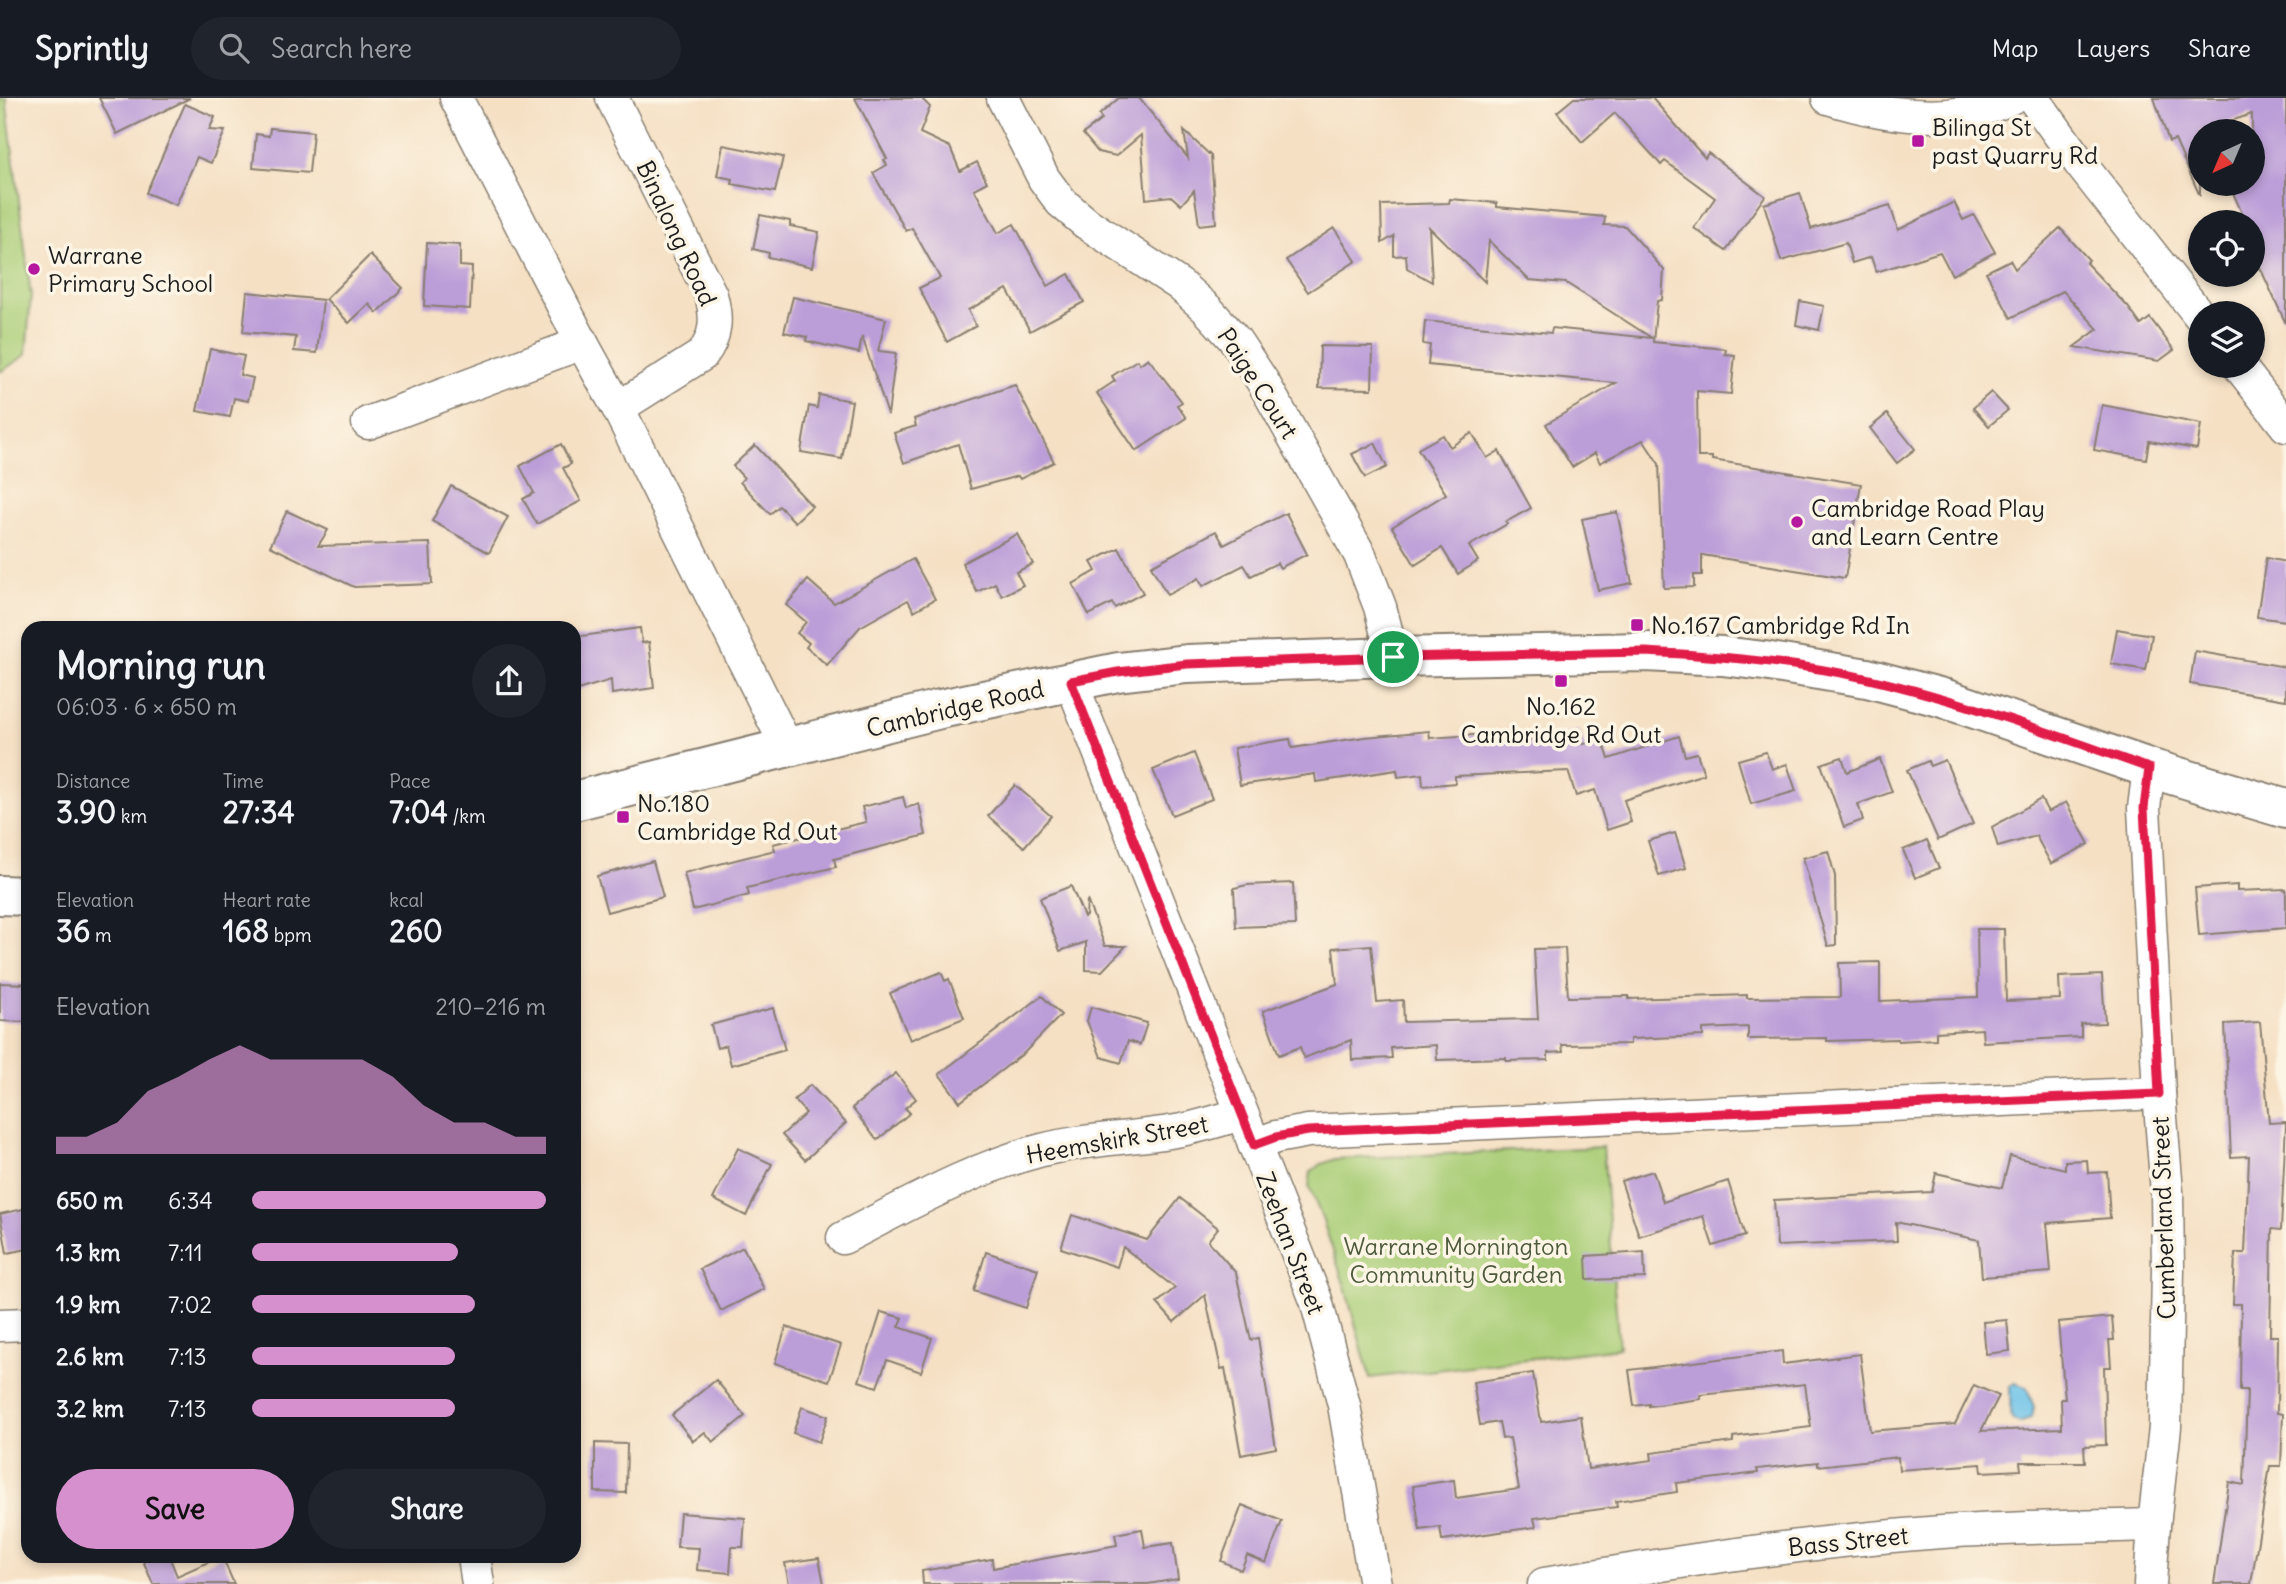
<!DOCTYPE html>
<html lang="en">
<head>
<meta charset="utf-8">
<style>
	:root { --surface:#171b24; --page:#20242c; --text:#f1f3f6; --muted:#9ea1a6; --line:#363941; --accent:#d690ce }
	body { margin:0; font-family:Delius,sans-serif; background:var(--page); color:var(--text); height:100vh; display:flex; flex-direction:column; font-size:26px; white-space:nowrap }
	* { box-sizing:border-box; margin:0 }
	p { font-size:23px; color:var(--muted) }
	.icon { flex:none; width:38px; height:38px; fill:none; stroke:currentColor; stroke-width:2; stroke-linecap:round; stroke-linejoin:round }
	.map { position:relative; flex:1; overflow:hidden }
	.sheet { position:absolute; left:21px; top:523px; width:560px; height:942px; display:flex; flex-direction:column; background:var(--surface); border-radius:21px; box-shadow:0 4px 10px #0003 }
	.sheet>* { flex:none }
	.needle { width:46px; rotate:224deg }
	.buttons { position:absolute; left:2188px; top:21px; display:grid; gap:14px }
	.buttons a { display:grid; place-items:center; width:77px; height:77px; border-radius:50%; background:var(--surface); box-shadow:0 4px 10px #0003; font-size:35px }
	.pin { position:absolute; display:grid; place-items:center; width:60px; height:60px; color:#fff; margin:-30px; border:4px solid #fff; border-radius:50%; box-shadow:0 2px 7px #0007 }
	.round { display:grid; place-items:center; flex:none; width:74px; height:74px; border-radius:37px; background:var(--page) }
	.summary { display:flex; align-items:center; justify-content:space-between; height:119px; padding:0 35px }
	h1 { font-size:38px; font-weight:800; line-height:52px }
	.stats { display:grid; grid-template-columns:repeat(3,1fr); gap:10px; height:119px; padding:7px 35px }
	.stats div { display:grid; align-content:center }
	.stats b { font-size:30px; font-weight:800 }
	.stats small { font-size:19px; font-weight:400 }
	.stats p { font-size:19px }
	.chart { height:196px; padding:14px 35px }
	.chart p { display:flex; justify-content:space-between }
	.chart svg { width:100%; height:126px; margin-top:7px; fill:var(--accent); opacity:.7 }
	.button { display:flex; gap:14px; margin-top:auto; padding:14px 35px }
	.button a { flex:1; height:80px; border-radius:42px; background:var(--accent); color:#111; font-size:28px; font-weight:800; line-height:80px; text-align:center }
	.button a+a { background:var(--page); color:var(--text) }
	ul { padding:0 35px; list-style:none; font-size:23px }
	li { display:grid; grid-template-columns:112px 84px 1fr; align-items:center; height:52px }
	li i { height:18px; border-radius:9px; background:var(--accent) }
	header { display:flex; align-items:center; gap:42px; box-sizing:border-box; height:98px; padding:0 35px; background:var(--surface); border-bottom:2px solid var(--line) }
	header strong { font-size:33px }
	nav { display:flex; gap:38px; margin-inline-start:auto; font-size:24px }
	.search { width:490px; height:63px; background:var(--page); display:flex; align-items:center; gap:18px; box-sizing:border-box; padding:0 24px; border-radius:38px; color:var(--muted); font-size:26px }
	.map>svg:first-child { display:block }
	.green { fill:#a9cd76; stroke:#627449; stroke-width:2 }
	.water { fill:#6cc2e9; stroke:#446f82; stroke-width:2 }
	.building { fill:#bb9dd8 }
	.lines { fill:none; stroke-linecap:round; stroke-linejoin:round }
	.minor-casing { stroke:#887e70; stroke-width:35 }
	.major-casing { stroke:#887e70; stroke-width:42 }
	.minor { stroke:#fff; stroke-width:32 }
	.major { stroke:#fff; stroke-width:38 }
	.route-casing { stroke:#fff; stroke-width:14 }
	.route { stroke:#e11d48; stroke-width:9 }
	.poi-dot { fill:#b5179e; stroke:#fcf5e5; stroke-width:2.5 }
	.labels { text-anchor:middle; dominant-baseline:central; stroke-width:7; stroke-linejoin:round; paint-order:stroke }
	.poi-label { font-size:24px; fill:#1c1c1c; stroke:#fcf5e5; text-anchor:start }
	.street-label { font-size:24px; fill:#1c1c1c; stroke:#fcf5e5 }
	.park-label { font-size:24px; fill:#4d5a3c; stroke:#fcf5e5 }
</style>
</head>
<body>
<header>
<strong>Sprintly</strong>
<div class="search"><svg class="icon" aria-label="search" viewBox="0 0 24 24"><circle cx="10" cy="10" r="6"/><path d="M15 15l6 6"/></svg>Search here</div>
<nav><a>Map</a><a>Layers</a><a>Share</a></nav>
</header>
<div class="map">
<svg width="2286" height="1486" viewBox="0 0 2286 1486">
	<rect width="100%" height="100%" fill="#fcf5e5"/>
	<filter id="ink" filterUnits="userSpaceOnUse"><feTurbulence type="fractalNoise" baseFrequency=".0143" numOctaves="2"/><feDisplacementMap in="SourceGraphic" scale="14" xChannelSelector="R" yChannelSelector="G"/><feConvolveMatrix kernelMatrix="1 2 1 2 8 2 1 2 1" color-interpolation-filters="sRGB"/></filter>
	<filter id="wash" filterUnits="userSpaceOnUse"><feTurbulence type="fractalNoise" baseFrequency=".00686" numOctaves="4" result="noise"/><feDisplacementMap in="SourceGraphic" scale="28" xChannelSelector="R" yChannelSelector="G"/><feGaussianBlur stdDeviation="1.57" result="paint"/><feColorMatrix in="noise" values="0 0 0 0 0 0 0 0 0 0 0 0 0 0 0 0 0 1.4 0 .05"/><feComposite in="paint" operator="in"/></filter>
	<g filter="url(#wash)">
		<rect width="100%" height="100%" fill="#f5e0c4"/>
		<g class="green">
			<polygon points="0,0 6,0 31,198 26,257 0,274"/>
			<polygon points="1603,1049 1619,1250 1370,1280 1345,1189 1323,1123 1309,1088 1311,1074 1319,1067 1335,1061"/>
		</g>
		<path class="water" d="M2015 1285 2026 1289 2034 1309 2032 1319 2021 1325 2013 1322 2010 1316C2011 1313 2010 1292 2010 1288Z"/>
		<g id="blocks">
			<g class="building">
				<polygon points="99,0 190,0 117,36"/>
				<polygon points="855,0 921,0 930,9 920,35 950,49 960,73 977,64 987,84 974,91 998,135 1014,126 1048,188 1069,176 1084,204 1030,233 1007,191 968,212 976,228 947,244 919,190 940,180 912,130 906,133 873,75 887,67 884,62 887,61"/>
				<polygon points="1119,0 1139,0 1188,60 1184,33 1211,58 1216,125 1199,127 1194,92 1181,107 1171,98 1146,101 1141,37 1116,58 1098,54 1083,36 1102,21 1099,17"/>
				<polygon points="1574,0 1652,0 1705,60 1708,55 1765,98 1726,153 1694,130 1715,100 1665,63 1661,67 1615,15 1582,44 1557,14"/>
				<polygon points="2154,0 2286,0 2286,226 2252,152 2252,124 2246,124 2229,86 2252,86 2252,16 2200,33 2200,98 2175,42 2169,44"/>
				<polygon points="185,6 215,19 209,32 225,33 211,65 197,59 176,107 146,95"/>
				<polygon points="270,30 313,34 309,75 253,70 256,36 269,38"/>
				<polygon points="723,47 783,59 775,94 732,86 733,81 717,78"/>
				<polygon points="1800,95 1811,131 1890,107 1898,132 1954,104 1963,122 1974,117 1995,154 1952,177 1940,154 1876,174 1871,159 1852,165 1846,145 1781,163 1764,106"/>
				<polygon points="1450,101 1497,105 1497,109 1605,119 1604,127 1625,128 1664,172 1662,202 1657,203 1653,244 1726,251 1725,256 1735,257 1731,296 1697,293 1698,359 1712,359 1712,362 1861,386 1845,480 1702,457 1702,477 1694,477 1694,489 1664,490 1659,366 1643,342 1600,365 1595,355 1572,369 1546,326 1616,285 1428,267 1430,247 1423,246 1425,223 1551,235 1552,230 1652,240 1566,185 1529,182 1489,143 1485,184 1429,129 1432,184 1407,170 1406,157 1394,158 1394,138 1382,145 1381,107 1449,105"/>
				<polygon points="760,117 790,123 790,128 819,134 812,169 768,159 769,155 753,151"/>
				<polygon points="1334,130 1356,163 1308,194 1286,162"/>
				<polygon points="2060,130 2089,162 2086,165 2128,209 2141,227 2150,220 2174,252 2159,263 2074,249 2098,231 2063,193 2011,220 1986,174 2010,162 2015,171"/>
				<polygon points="427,145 460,147 460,168 472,169 470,211 424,208"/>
				<polygon points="370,157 403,190 377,215 369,206 349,225 326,201"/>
				<polygon points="247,194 323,202 317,255 294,253 296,239 243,234"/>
				<polygon points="793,199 886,221 878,253 896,255 888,317 862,238 859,255 806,243 807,239 784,234"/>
				<polygon points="1800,203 1824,208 1819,232 1796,227"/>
				<polygon points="1320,248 1373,249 1372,291 1319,290"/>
				<polygon points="210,251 244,258 240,277 253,280 248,303 234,300 230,319 197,313"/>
				<polygon points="1148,260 1182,304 1177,307 1186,320 1136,353 1097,295 1115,283 1112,278 1137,262 1140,266"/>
				<polygon points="1015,287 1054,364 1020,381 1018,378 971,391 958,346 904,365 894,335 916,328 914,321"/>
				<polygon points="1991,294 2008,312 1989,328 1973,310"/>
				<polygon points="819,297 852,303 842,361 801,354 809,308 817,310"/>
				<polygon points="2102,307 2201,326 2197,351 2149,343 2146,361 2094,352"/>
				<polygon points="1887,316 1915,351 1897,365 1870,330"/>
				<polygon points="1472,335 1487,360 1499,353 1531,410 1506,424 1507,426 1469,448 1478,463 1458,476 1442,450 1415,467 1392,429 1446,396 1418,351 1443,337 1450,349"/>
				<polygon points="1375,345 1387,369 1365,380 1352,356"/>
				<polygon points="561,346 571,366 563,370 581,403 537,426 523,401 534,395 520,368"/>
				<polygon points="755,347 812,408 795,424 779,408 770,416 740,384 744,380 733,368"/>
				<polygon points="451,388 508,419 489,455 432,423"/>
				<polygon points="287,413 328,432 318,448 430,445 432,486 354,489 270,448"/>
				<polygon points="1617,414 1632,485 1598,492 1582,421"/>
				<polygon points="1286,415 1307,456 1280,470 1277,465 1251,478 1244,467 1203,488 1199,480 1167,497 1151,468 1216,433 1224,447"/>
				<polygon points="1017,436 1033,466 1016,474 1023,487 1002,498 995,485 977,494 962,465"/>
				<polygon points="1119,450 1143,495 1115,510 1112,505 1089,517 1073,486 1096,473 1091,464"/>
				<polygon points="2266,460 2286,464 2286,523 2257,519"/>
				<polygon points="913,461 935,501 914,513 908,502 860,529 827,567 806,549 809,545 797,535 806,524 786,507 808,482 834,505"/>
				<polygon points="640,530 642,545 649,544 654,590 612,596 611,582 574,593 574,539"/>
				<polygon points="2117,531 2152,537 2146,572 2111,566"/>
				<polygon points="2195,553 2286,569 2286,602 2190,586"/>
				<polygon points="1579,632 1584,646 1602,640 1609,661 1679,638 1685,658 1697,655 1704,676 1624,702 1631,724 1607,732 1595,692 1576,698 1568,673 1455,678 1455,685 1423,688 1422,676 1398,679 1397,672 1316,684 1315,676 1240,687 1234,650 1290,641 1292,650 1365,639 1429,633 1430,640 1516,634 1516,643 1552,641"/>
				<polygon points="1766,654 1772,671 1787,666 1796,693 1751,706 1738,662"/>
				<polygon points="1194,655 1212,701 1172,717 1153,672"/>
				<polygon points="1842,659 1847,674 1880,661 1892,694 1858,706 1863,722 1844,729 1821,666"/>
				<polygon points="1945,662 1973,726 1938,742 1907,672 1928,663 1930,668"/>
				<polygon points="1015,687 1051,718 1024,749 988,718"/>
				<polygon points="903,699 906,710 919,706 926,737 834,761 836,769 747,790 749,797 693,812 684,775 775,752 773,746 866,724 862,709"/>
				<polygon points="2041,701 2048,714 2066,704 2089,746 2051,766 2036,738 1998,749 1992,729"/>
				<polygon points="1675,735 1686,770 1659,778 1648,743"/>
				<polygon points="1927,742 1939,770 1915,780 1903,752"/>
				<polygon points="1828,753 1835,778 1836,847 1828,848 1803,760"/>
				<polygon points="653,763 663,799 607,814 597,778"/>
				<polygon points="1293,785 1295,827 1236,829 1234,790 1247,787"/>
				<polygon points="2237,787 2237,793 2286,791 2286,830 2199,837 2195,790"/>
				<polygon points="1071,788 1084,819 1086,818 1087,802 1105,848 1126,848 1102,873 1086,872 1086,844 1060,853 1040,800"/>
				<polygon points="1977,831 2004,831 2006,903 2060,901 2059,879 2102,877 2105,925 2081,926 2081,939 1983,944 1982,931 1936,934 1936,941 1898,943 1898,941 1827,943 1827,940 1748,941 1748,929 1703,931 1703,938 1630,941 1630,946 1562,947 1563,954 1548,955 1548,962 1506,963 1506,960 1437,962 1436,947 1391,950 1392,960 1352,962 1351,942 1304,960 1300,949 1279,957 1263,913 1337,886 1333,850 1371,847 1377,904 1403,902 1404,924 1538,921 1534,851 1565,850 1568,899 1629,898 1629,901 1747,897 1747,900 1840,899 1839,865 1880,864 1880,903 1978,899"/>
				<polygon points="941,874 945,883 949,881 964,920 910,942 890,895"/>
				<polygon points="0,885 28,886 28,924 0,923"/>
				<polygon points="1042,898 1061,917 1024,955 960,1004 939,976"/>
				<polygon points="1091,909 1147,925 1140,947 1128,943 1121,965 1101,959 1087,923"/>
				<polygon points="773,910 785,952 731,967 726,947 717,950 711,927"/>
				<polygon points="2260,924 2269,1025 2286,1024 2281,1132 2272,1131 2270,1238 2278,1238 2277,1315 2283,1316 2281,1368 2270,1368 2251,1486 2214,1486 2229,1384 2244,1387 2247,1292 2240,1292 2241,1206 2233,1206 2235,1155 2245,1155 2249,1058 2231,1059 2225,926"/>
				<polygon points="896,975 916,1001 905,1010 910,1015 877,1042 852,1010"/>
				<polygon points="810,987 846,1025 805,1062 782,1037 806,1015 794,1002"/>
				<polygon points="738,1050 772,1066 746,1118 713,1101"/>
				<polygon points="2010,1058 2065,1071 2065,1063 2087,1062 2088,1075 2107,1074 2110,1120 2047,1125 2051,1174 1982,1179 1979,1142 1896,1124 1897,1143 1777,1148 1774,1102 1932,1094 1936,1075 2002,1090"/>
				<polygon points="1653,1073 1663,1104 1728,1083 1745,1138 1713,1148 1703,1118 1639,1138 1621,1083"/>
				<polygon points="1180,1100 1218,1130 1208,1143 1236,1175 1251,1242 1258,1240 1276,1350 1241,1357 1225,1270 1221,1271 1205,1197 1174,1224 1157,1205 1175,1190 1123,1149 1117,1169 1061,1150 1072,1117 1147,1142"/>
				<polygon points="28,1110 28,1151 7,1155 0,1116"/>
				<polygon points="743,1149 764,1191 721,1213 700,1171"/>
				<polygon points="986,1154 1038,1171 1026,1210 974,1193"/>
				<polygon points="1644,1154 1645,1180 1587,1182 1586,1158"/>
				<polygon points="881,1214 903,1220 899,1229 932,1240 921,1274 887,1262 877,1289 859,1283"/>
				<polygon points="2112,1219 2114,1242 2109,1242 2111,1269 2104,1269 2106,1347 2084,1348 2085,1364 2020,1364 2021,1372 1982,1374 1981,1366 1899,1372 1898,1359 1818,1368 1818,1364 1757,1371 1758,1375 1676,1385 1677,1394 1616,1403 1617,1409 1534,1420 1536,1429 1442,1442 1440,1429 1420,1432 1413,1388 1454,1382 1456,1400 1519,1391 1510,1340 1502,1341 1499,1324 1480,1327 1473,1284 1533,1275 1541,1324 1581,1318 1588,1371 1652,1362 1651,1355 1733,1344 1733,1339 1811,1329 1805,1286 1700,1297 1701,1301 1649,1308 1649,1306 1634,1308 1629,1272 1782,1253 1783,1266 1860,1256 1870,1333 1955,1326 1974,1287 1999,1298 1981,1333 2062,1330 2061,1301 2065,1301 2058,1224"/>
				<polygon points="2007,1222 2010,1253 1986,1256 1983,1224"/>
				<polygon points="786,1229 841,1247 829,1283 775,1265"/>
				<polygon points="716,1282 745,1318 713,1344 705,1334 693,1343 672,1317"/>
				<polygon points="802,1309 828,1318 819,1344 793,1335"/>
				<polygon points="595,1345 627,1346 626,1395 595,1394"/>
				<polygon points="1242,1407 1282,1423 1266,1465 1247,1457 1241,1472 1221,1463"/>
				<polygon points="680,1415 745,1420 743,1449 732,1449 730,1475 697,1472 699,1450 677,1449"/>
				<polygon points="1142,1431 1145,1449 1173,1445 1178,1481 1148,1486 923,1486 922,1473 992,1461 993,1470 1117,1447 1115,1436"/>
				<polygon points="141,1458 169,1458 177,1478 222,1458 234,1486 153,1486"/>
				<polygon points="819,1460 824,1486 789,1486 785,1465"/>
			</g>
		</g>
	</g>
	<g filter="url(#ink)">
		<use href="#blocks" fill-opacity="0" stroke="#887e70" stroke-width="2"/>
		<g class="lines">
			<g class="minor-casing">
				<g id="minor">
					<polyline points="456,0 582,245 618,310 787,649"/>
					<path d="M612 0 711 197C717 219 717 238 702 257L618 310"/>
					<polyline points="1003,0 1044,81 1061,104 1086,125 1180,187 1207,211 1235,242 1263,284 1360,457 1380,509 1393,559"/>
					<path d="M1828 0C1886 18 1954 29 2011 0"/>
					<polyline points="2033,0 2079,64 2200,218"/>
					<polyline points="2239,268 2286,328"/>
					<polyline points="368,325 582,245"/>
					<polyline points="1071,583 1316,1202 1344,1307 1375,1486"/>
					<polyline points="2149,670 2144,710 2159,995 2167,1094 2168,1172 2165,1329 2154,1427 2150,1486"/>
					<polyline points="1254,1047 1276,1039 1308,1033 2159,995"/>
					<path d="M843 1140C908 1107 972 1070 1042 1052 1084 1041 1126 1041 1169 1034 1194 1031 1217 1023 1241 1016"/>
					<polyline points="0,1227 28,1226"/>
					<polyline points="474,1458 478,1486"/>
					<path d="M1544 1486C1681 1463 1818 1442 1957 1433 2022 1429 2088 1429 2154 1427"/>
				</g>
			</g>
			<g class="major-casing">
				<g id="major">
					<polyline points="574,703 940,611 1118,574 1187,566 1393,559 1646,554 1722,558 1764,563 1867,580 1943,600 2149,670 2286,711"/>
					<polyline points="0,797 28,798"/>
				</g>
			</g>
			<use href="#minor" class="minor"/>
			<use href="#major" class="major"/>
		</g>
	</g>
	<g class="lines" filter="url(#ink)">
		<g class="route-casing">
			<path id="route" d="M1646 554C1721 558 1795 564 1869 581 1964 603 2056 637 2149 670L2144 710 2159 996 1308 1033 1276 1039 1254 1047 1071 583 1118 574 1187 566 1393 559Z"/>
		</g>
		<use href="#route" class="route"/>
	</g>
	<g class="poi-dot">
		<rect x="1911" y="36" width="14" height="14" rx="3.5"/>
		<circle cx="34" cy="171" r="7"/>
		<circle cx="1797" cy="424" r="7"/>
		<rect x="1630" y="520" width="14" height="14" rx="3.5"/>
		<rect x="1554" y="576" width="14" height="14" rx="3.5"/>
		<rect x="616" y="712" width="14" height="14" rx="3.5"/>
	</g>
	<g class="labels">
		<g class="poi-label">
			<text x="1932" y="29">Bilinga St<tspan x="1932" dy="28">past Quarry Rd</tspan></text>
			<text x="48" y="157">Warrane<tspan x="48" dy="28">Primary School</tspan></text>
			<text x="1811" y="410">Cambridge Road Play<tspan x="1811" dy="28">and Learn Centre</tspan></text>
			<text x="1651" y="527">No.167 Cambridge Rd In</text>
			<text x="1561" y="608" text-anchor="middle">No.162<tspan x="1561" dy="28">Cambridge Rd Out</tspan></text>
			<text x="637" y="705">No.180<tspan x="637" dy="28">Cambridge Rd Out</tspan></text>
		</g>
		<g class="street-label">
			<text transform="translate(677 135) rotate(65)">Binalong Road</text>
			<text transform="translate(1258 285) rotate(57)">Paige Court</text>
			<text transform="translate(955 610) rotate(-13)">Cambridge Road</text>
			<text transform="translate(1117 1041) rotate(-10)">Heemskirk Street</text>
			<text transform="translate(2163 1120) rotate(-92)">Cumberland Street</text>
			<text transform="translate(1291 1145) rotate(69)">Zeehan Street</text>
			<text transform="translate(1848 1443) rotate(-6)">Bass Street</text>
		</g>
		<g class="park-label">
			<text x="1456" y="1148">Warrane Mornington<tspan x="1456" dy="28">Community Garden</tspan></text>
		</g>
	</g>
</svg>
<div class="buttons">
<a><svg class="needle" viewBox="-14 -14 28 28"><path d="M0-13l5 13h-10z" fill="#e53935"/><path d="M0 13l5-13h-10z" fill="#9ea1a6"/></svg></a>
<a><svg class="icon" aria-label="locate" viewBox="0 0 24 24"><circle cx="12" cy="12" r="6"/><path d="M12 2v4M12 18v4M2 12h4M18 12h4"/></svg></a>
<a><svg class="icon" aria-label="layers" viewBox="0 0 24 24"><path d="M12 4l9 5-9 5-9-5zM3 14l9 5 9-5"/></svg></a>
</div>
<div class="pin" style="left:1393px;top:559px;background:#1e9e55"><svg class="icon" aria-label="arrive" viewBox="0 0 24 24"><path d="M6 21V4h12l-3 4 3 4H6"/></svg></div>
<section class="sheet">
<div class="summary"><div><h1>Morning run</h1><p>06:03 · 6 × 650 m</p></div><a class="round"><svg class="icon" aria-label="share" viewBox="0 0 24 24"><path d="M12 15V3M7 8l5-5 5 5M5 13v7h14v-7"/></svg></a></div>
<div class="stats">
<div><p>Distance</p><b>3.90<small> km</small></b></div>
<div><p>Time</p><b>27:34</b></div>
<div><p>Pace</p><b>7:04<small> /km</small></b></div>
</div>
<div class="stats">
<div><p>Elevation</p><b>36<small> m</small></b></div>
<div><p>Heart rate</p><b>168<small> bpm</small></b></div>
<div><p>kcal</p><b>260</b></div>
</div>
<div class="chart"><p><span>Elevation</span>210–216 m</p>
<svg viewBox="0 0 160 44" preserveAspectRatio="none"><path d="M0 44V38L10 38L20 33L30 22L40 17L50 11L60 6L70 11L80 11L90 11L100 11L110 17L120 27L130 33L140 33L150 38L160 38V44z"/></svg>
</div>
<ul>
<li><b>650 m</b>6:34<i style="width:100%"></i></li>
<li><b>1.3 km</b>7:11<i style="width:70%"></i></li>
<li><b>1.9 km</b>7:02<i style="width:76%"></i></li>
<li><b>2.6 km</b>7:13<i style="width:69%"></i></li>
<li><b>3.2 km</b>7:13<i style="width:69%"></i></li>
</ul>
<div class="button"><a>Save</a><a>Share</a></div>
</section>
</div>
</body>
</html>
